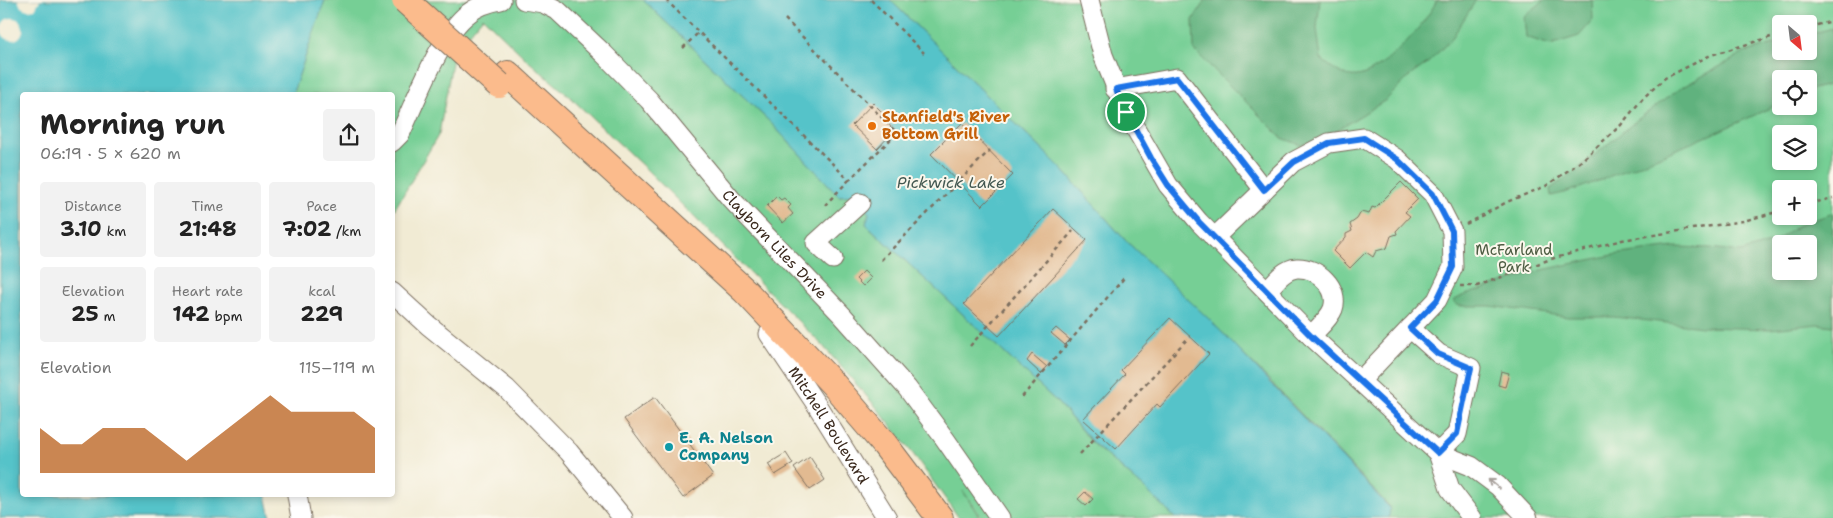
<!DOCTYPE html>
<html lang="en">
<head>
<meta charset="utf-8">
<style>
	:root { --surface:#fff; --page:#f2f2f2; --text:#222; --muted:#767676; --accent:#b45309 }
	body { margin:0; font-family:"Shantell Sans",sans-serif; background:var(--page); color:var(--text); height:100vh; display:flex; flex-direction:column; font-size:19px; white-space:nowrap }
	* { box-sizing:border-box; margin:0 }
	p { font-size:16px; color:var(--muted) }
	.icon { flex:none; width:28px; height:28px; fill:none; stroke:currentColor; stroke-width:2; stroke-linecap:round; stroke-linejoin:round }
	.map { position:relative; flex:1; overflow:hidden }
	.drawer { position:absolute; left:20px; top:92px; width:375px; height:405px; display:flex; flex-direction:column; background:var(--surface); border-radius:5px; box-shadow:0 2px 8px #0003 }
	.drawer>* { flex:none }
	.needle { width:32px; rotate:152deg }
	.buttons { position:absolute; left:1772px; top:15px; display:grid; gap:10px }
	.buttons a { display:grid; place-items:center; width:45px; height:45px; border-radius:5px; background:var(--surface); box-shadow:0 2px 8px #0003; font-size:25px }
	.pin { position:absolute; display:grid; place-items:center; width:42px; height:42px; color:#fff; margin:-21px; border:2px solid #fff; border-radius:50%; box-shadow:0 1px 5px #0007 }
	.round { display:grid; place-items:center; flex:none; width:52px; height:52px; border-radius:5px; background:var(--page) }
	.headline { display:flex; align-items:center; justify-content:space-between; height:85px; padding:0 20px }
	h1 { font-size:28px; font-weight:700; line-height:38px }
	.stats { display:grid; grid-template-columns:repeat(3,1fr); gap:8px; height:85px; padding:5px 20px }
	.stats div { display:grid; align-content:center; border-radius:5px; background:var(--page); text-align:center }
	.stats b { font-size:21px; font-weight:700 }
	.stats small { font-size:14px; font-weight:400 }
	.stats p { font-size:14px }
	.chart { height:140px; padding:10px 20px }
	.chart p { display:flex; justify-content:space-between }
	.chart svg { width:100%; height:90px; margin-top:5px; fill:var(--accent); opacity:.7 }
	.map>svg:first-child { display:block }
	.green { fill:#76cf95; stroke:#587c5a; fill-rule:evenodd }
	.forest { fill:#60b27e; stroke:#4e6e4e; fill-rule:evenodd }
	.water { fill:#55c3c9; stroke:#487674 }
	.pier { fill:#f1ebd4 }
	.building { fill:#e2ba91 }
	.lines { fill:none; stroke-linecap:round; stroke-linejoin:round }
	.minor-casing { stroke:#7b6e5e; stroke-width:21 }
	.highway-casing { stroke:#7b6e5e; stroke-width:28 }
	.path { stroke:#7b6e5e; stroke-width:2.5; stroke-dasharray:4 4; stroke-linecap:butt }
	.minor { stroke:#fff; stroke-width:19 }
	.highway { stroke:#fbbb8c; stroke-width:26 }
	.highway-bridge-casing { stroke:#7b6e5e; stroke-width:28; stroke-linecap:butt }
	.highway-bridge { stroke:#fbbb8c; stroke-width:26 }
	.oneway { stroke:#a79f9a }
	.route-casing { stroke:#fff; stroke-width:10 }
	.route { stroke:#1a73e8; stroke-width:6 }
	.food-dot { fill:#e8710a; stroke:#fbf7ec; stroke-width:2 }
	.culture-dot { fill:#0f9aa8; stroke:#fbf7ec; stroke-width:2 }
	.labels { text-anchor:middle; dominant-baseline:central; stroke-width:4; stroke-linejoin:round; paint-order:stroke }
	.food-label { font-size:15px; font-weight:bold; fill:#c56008; stroke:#fbf7ec; text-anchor:start }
	.street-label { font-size:15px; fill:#3b2a1e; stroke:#fbf7ec }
	.park-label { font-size:15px; fill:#4d5c42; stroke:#fbf7ec }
	.culture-label { font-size:15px; font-weight:bold; fill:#0d838f; stroke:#fbf7ec; text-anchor:start }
	.water-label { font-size:16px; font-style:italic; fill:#435851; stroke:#fbf7ec }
</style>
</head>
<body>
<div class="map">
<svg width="1833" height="518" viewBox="0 0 1833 518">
	<rect width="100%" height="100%" fill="#fbf7ec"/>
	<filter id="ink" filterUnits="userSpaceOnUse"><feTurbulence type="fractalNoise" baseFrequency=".02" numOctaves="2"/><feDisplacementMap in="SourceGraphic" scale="10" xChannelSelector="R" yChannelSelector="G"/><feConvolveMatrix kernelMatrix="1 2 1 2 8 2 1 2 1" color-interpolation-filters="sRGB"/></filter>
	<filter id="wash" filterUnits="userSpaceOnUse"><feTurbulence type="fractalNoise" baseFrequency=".0096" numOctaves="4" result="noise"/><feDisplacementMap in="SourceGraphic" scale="20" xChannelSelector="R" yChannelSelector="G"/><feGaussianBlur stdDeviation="1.12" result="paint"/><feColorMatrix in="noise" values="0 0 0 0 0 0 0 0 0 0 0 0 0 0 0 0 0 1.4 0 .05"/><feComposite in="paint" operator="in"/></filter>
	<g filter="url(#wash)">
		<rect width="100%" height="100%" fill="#f1ebd4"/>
		<g class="green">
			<polygon points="325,0 643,0 771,123 839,196 852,195 869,213 866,224 1058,403 1094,445 1144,488 1175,518 982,518 963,491 980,518 959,518 917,459 877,408 823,346 645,168 570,97 526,59 483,17 454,52 439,134 393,212 392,95 292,95"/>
			<path d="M890 0H1833V518H1389L1390 507 1263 374 1125 240 1061 168ZM1781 24H1809V51H1781ZM1781 79H1809V106H1781ZM1781 134H1809V161H1781ZM1781 189H1809V216H1781ZM1781 244H1809V271H1781Z"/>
		</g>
		<g class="forest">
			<path d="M1205 0H1320L1317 28 1321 59C1332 68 1346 80 1362 75 1387 68 1426 23 1437 0H1476L1452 38 1429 62 1411 75 1386 100 1324 138 1301 145 1282 138 1194 50 1193 20Z"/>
			<polygon points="1544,0 1592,0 1593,20 1579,36 1550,45 1526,37 1524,17"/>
			<path d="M1833 28V84L1809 90V79H1781V103C1729 127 1677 150 1623 171 1600 180 1576 191 1551 196L1550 189 1573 173 1637 120 1679 89 1746 52 1781 42V51H1809V34Z"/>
			<path d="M1833 213V326L1818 324 1771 329 1703 327 1614 317H1568L1490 306H1459L1453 301 1462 296 1542 270 1613 255 1674 247 1711 248 1741 252 1776 241 1797 226ZM1781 244H1809V271H1781Z"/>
		</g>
		<g class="water">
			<polygon points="0,0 325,0 292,95 22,95 22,495 266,495 271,518 0,518"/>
			<polygon points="643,0 890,0 1061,168 1125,240 1211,321 1390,508 1389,518 1175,518 1144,488 1094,444 1058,403 866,224 869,213 853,195 839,196 771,123"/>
		</g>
		<g class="pier">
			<polygon points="18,0 40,0 35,9 28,10 21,7"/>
			<circle cx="12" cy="29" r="11"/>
		</g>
		<g id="blocks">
			<g class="building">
				<polygon points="873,103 888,118 885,120 891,127 889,130 892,133 877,149 852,125"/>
				<polygon points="962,123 1013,175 982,206 931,154"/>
				<polygon points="1401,182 1418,199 1405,212 1410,216 1396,231 1397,234 1391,236 1387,248 1376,251 1373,257 1366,252 1350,268 1333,251 1346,237 1346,234 1352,231 1350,224 1357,219 1361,212 1369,214 1372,207 1375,208"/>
				<polygon points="777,196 781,200 784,198 791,205 788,208 793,214 783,223 767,206"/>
				<polygon points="1053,209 1087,240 999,336 964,304"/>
				<polygon points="864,271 871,278 863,286 856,279"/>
				<polygon points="1170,318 1209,354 1160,407 1157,404 1116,449 1083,419 1125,374 1121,370"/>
				<polygon points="1056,328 1070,340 1065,345 1051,333"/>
				<polygon points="1032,354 1047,367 1041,374 1027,361"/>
				<polygon points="1501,371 1509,373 1505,387 1498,385"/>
				<polygon points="655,397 713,476 683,498 624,419"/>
				<polygon points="786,453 793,464 775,475 768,464"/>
				<polygon points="810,457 825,480 810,490 794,468"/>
				<polygon points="1085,492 1093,499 1086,506 1078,499"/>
			</g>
		</g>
	</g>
	<g filter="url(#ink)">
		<use href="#blocks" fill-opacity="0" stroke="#7b6e5e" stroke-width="1"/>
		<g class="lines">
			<g class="minor-casing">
				<g id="minor">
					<path id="s1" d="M524 0 543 3 557 10 604 54 649 100 731 199 842 315 907 388 945 439 1000 518"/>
					<polyline points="1089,0 1103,55 1126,112 1168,185 1199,222 1311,336 1438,453 1471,466 1498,486 1528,518"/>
					<polyline points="1115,89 1177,78 1264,190"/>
					<path d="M392 142 400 134C416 101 440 34 469 13 478 6 490 2 501 0"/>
					<polyline points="1214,238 1293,162 1329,143 1364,138 1397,159 1433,194 1452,231 1453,267 1437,300 1360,381"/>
					<polyline points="833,259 816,243 860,203"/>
					<path d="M1267 291C1275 282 1284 269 1297 268 1317 267 1340 288 1333 309 1329 319 1318 328 1311 336"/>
					<polyline points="392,292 428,325 507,389 569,452 623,518"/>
					<polyline points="1410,328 1439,354 1471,368 1457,434 1438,453"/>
					<path id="s2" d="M769 334 818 407 887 518"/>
					<polyline points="1438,453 1450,489 1472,518"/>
					<polyline points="297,495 301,518"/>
				</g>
			</g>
			<g class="highway-casing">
				<polyline id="highway" points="508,74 745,291 833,384 885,445 940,518"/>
			</g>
			<g class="path">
				<polyline points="666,0 849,180 825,205"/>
				<polyline points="871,0 924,53"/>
				<polyline points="785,19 897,133 849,180"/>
				<polyline points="1809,27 1833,21"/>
				<polyline points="683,48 699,32"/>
				<polyline points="1809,204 1833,198"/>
				<polyline points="1466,224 1507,202 1546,186 1580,162 1621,125 1643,98 1665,78 1711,55 1781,34"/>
				<polyline points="881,260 990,150"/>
				<polyline points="1460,286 1477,286 1551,259 1622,240 1743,221 1781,211"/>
				<polyline points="970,346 1073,231"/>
				<polyline points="1022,397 1124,278"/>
				<polyline points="1080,454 1190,336"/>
			</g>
			<use href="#minor" class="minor"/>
			<use href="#highway" class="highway"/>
			<g class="highway-bridge-casing">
				<polyline id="highway-bridge" points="405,0 499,85"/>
			</g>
			<use href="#highway-bridge" class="highway-bridge"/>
		</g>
		<defs><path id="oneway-shaft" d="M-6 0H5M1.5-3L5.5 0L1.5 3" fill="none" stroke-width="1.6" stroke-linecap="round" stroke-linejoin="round" transform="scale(1.25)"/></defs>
		<use class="oneway" href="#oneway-shaft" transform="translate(1494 484) rotate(-141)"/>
	</g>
	<g class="lines" filter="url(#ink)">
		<g class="route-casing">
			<polygon id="route" points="1177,78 1264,190 1294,162 1329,143 1364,138 1397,159 1433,194 1452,231 1453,267 1437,300 1410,328 1438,354 1471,368 1457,434 1438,453 1311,336 1199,222 1168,185 1151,158 1126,112 1116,89"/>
		</g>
		<use href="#route" class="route"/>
	</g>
	<circle class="food-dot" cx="872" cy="126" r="5"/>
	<circle class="culture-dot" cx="669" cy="447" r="5"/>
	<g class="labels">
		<g class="food-label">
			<text x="882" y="117">Stanfield's River<tspan x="882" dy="17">Bottom Grill</tspan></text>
		</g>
		<g class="street-label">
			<text stroke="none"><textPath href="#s1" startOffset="355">Clayborn Liles Drive</textPath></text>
			<text stroke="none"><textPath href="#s2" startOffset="109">Mitchell Boulevard</textPath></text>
		</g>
		<g class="park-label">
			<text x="1514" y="250">McFarland<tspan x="1514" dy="17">Park</tspan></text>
		</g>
		<g class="culture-label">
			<text x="679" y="438">E. A. Nelson<tspan x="679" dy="17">Company</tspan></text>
		</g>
		<g class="water-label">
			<text x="951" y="182">Pickwick Lake</text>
		</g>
	</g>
</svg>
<div class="buttons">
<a><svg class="needle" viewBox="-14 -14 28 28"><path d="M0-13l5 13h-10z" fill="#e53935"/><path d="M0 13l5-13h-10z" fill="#767676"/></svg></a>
<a><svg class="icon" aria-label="locate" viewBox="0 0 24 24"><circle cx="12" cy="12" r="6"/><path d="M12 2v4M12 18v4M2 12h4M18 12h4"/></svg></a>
<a><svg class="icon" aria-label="layers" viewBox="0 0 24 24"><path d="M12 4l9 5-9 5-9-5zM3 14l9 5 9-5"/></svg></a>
<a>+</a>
<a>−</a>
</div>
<div class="pin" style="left:1126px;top:112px;background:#1e9e55"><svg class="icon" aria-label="arrive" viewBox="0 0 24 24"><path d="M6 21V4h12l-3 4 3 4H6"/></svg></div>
<section class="drawer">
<div class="headline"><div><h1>Morning run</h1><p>06:19 · 5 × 620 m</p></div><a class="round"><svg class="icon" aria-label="share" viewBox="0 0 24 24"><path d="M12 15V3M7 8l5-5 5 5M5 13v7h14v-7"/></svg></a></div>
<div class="stats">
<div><p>Distance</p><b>3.10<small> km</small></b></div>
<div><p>Time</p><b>21:48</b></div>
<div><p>Pace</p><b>7:02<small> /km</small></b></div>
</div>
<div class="stats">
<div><p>Elevation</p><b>25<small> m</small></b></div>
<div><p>Heart rate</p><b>142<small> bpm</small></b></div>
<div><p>kcal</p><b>229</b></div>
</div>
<div class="chart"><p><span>Elevation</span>115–119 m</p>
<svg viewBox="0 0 160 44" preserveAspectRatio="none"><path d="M0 44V22L10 30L20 30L30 22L40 22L50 22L60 30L70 38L80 30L90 22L100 14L110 6L120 14L130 14L140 14L150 14L160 22V44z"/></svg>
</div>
</section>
</div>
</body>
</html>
